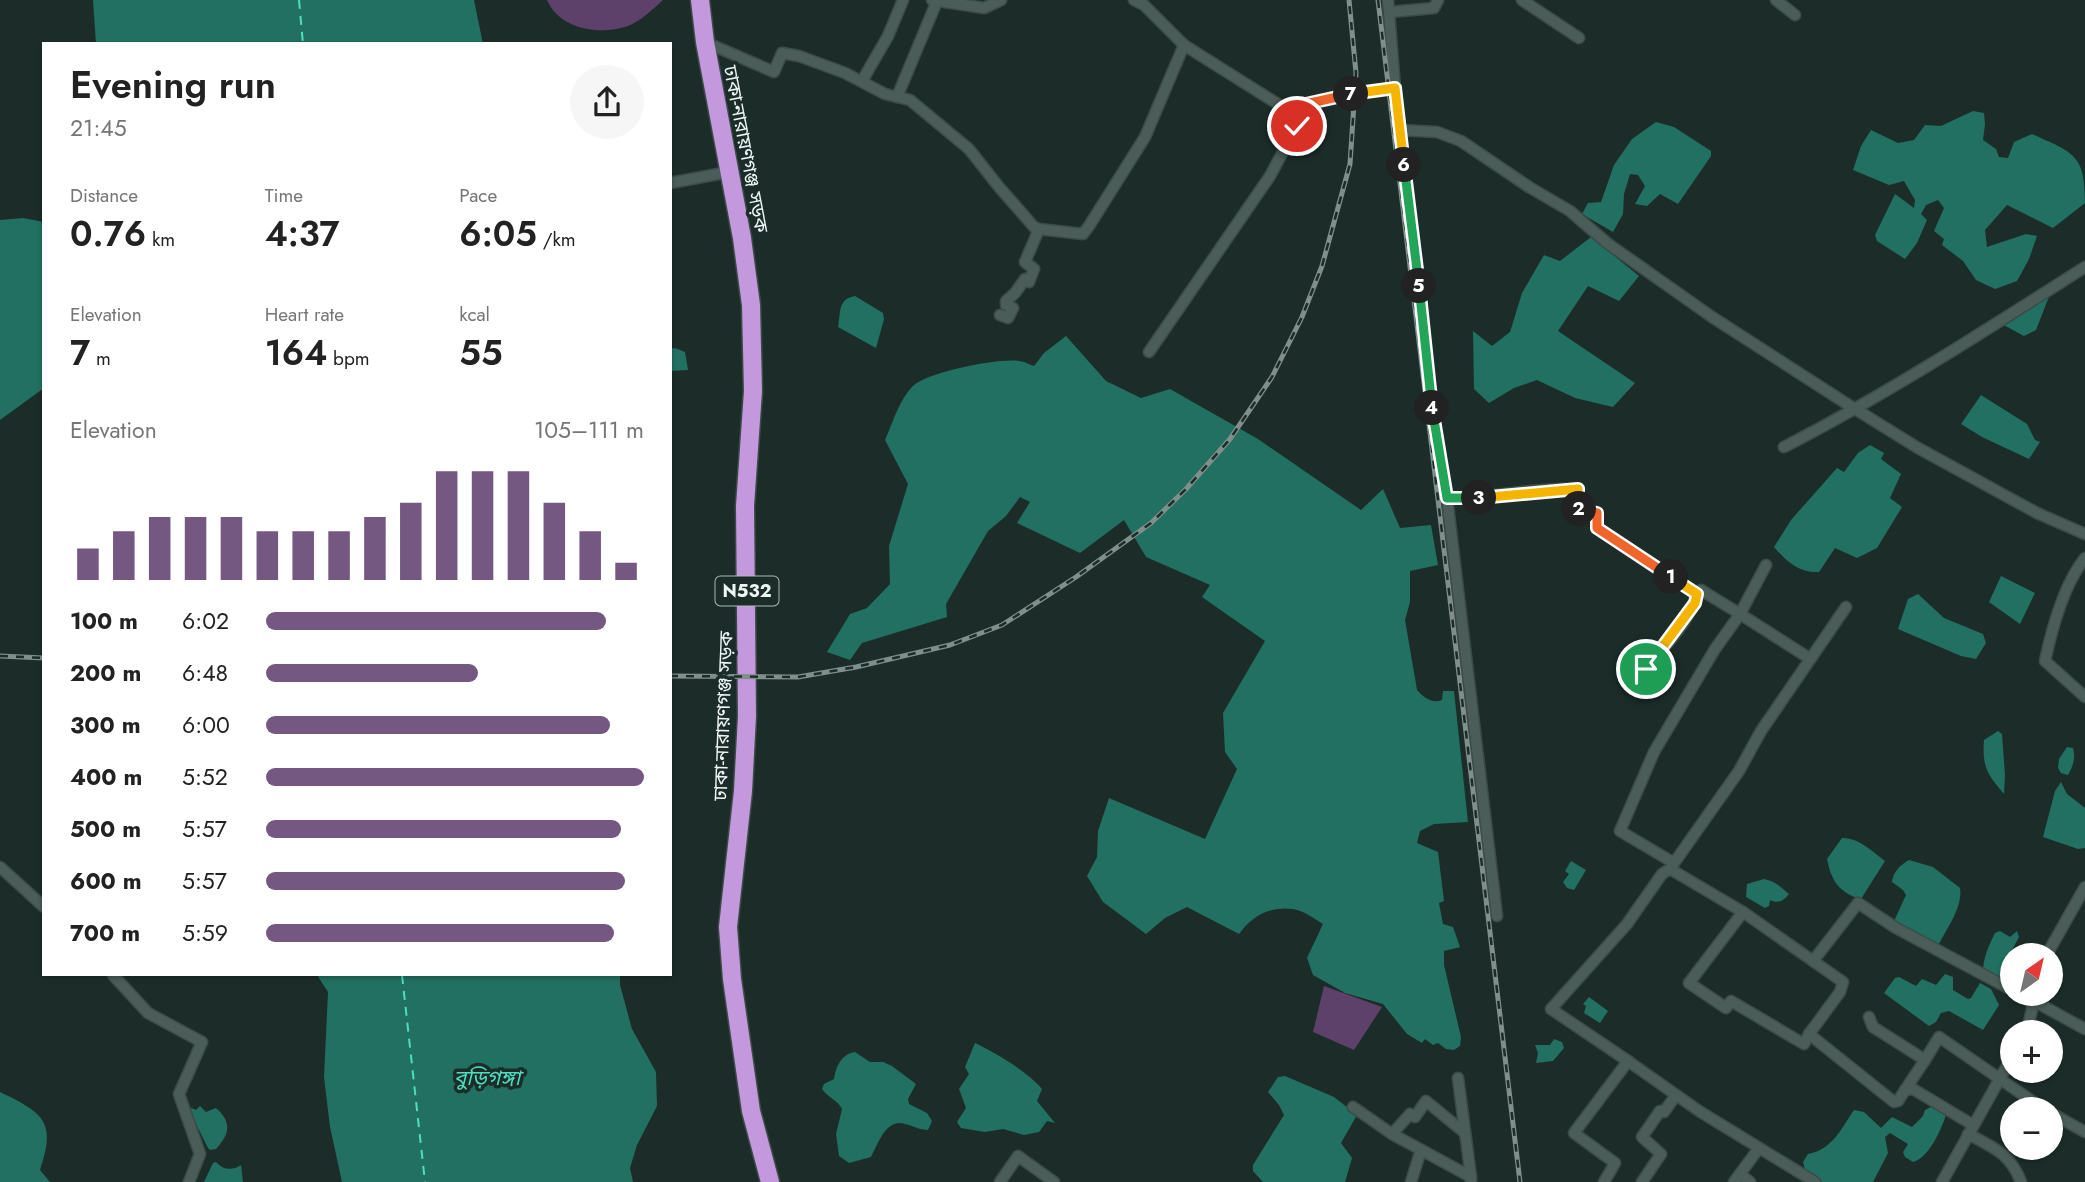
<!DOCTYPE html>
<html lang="en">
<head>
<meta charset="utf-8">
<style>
	:root { --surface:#fff; --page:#f6f6f6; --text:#222; --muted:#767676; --accent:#745882 }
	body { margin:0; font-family:Jost,"Noto Sans Bengali",sans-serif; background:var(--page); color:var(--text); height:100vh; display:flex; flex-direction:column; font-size:26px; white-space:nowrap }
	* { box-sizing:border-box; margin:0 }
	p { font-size:23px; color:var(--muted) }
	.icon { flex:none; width:38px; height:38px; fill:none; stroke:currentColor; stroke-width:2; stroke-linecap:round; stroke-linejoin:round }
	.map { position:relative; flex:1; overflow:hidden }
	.panel { position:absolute; left:42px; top:42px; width:630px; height:934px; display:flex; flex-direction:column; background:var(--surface); border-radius:0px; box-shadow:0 2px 5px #0004 }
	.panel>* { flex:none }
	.needle { width:46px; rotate:34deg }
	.buttons { position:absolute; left:2000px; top:943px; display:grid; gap:14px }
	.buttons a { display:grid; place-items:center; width:63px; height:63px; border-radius:50%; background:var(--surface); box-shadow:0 2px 5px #0004; font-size:35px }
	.pin { position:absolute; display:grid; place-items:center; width:60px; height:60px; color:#fff; margin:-30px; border:4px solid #fff; border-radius:50%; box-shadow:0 2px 7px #0007 }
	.km { position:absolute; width:35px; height:35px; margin:-18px; border-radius:50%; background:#222; color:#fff; font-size:19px; line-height:35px; text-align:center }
	.round { display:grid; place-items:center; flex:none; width:74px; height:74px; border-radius:37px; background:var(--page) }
	.overview { display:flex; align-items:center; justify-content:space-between; height:119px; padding:0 28px }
	h1 { font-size:38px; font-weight:600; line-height:52px }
	.stats { display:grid; grid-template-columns:repeat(3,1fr); gap:10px; height:119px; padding:7px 28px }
	.stats div { display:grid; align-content:center }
	.stats b { font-size:35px; font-weight:600 }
	.stats small { font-size:19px; font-weight:400 }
	.stats p { font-size:19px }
	.chart { height:196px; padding:14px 28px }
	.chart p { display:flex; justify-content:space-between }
	.chart svg { width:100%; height:126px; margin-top:7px; stroke:var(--accent); stroke-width:6 }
	ul { padding:0 28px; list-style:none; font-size:23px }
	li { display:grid; grid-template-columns:112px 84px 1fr; align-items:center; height:52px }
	li i { height:18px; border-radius:9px; background:var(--accent) }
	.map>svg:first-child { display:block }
	.green { fill:#5d416b }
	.water { fill:#217061 }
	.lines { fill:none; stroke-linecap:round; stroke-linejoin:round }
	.ferry { stroke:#4ddec2; stroke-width:2; stroke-dasharray:9 7; stroke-linecap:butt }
	.street-casing { stroke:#3c4b48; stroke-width:13 }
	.highway-casing { stroke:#3c4b48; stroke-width:21 }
	.street { stroke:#4a5d58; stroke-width:10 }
	.highway { stroke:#c498dc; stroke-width:18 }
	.rail-casing { stroke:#808f8b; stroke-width:5 }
	.rail { stroke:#1c2d29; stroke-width:2.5; stroke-dasharray:8; stroke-linecap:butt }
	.split-1-casing { stroke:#fff; stroke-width:14 }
	.split-2-casing { stroke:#fff; stroke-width:14 }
	.split-3-casing { stroke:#fff; stroke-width:14 }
	.split-4-casing { stroke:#fff; stroke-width:14 }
	.split-5-casing { stroke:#fff; stroke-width:14 }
	.split-6-casing { stroke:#fff; stroke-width:14 }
	.split-7-casing { stroke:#fff; stroke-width:14 }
	.split-8-casing { stroke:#fff; stroke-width:14 }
	.split-1 { stroke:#f5b400; stroke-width:9 }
	.split-2 { stroke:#f0652b; stroke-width:9 }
	.split-3 { stroke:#f5b400; stroke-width:9 }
	.split-4 { stroke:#22a559; stroke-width:9 }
	.split-5 { stroke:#22a559; stroke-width:9 }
	.split-6 { stroke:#22a559; stroke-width:9 }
	.split-7 { stroke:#f5b400; stroke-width:9 }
	.split-8 { stroke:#f0652b; stroke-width:9 }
	.labels { text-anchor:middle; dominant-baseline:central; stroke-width:7; stroke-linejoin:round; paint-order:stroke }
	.shield { fill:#1c2d29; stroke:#aebab7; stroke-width:2 }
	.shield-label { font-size:18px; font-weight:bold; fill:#ecf7f4 }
	.street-label { font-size:19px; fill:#ecf7f4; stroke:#1c2d29 }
	.water-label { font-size:21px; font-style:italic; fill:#4ddec2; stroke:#1c2d29 }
</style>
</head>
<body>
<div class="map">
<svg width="2085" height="1182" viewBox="0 0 2085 1182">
	<rect width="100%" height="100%" fill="#1c2d29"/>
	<g class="green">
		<path d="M547 0H663C653 9 641 21 628 26 600 36 559 29 547 0Z"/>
		<polygon points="1324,986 1382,1007 1354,1050 1313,1032"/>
	</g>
	<g class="water">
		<polygon points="93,0 474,0 483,44 96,44"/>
		<path d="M1973 111 1984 113 1985 124 1983 140 1996 149 1999 157 2008 158 2014 142 2032 134C2074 153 2085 154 2085 203L2053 228 2007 205 1985 230 1987 247 2026 234 2037 236 2029 259 2017 281 1995 289 1976 280 1963 261 1942 245 1944 239 1934 231 1944 208 1938 200 1926 205 1921 214 1927 220 1917 243 1905 259 1877 241 1875 235 1895 194 1914 208 1915 200 1904 181 1889 185 1853 170 1861 146 1871 130 1898 143 1914 140 1925 125 1941 126Z"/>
		<polygon points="1656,122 1674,127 1711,151 1711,156 1678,204 1660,194 1647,206 1635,204 1645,186 1638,175 1630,174 1624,194 1623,214 1613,232 1582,214 1588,203 1601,202 1614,165 1632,139"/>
		<polygon points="23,218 44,222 44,388 0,420 0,220"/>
		<polygon points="1591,237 1639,276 1619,301 1588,286 1558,331 1635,383 1613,407 1575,398 1537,380 1514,388 1489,403 1474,389 1473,331 1492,346 1510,332 1522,293 1544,255 1560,261"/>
		<polygon points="2050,294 2036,330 2024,336 2000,323 1999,316"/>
		<path d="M855 296 883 313 884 319 876 348 838 327C841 314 837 299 855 296Z"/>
		<path d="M1066 336 1106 381 1141 398 1170 389 1258 439 1361 510 1383 489 1400 528 1431 525 1438 565 1410 571V602L1405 620 1417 690C1423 697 1432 704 1442 700L1443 691H1454L1468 822 1434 824 1420 831 1417 843 1438 852 1444 901 1439 903 1443 924 1453 927 1460 947 1444 951V965L1461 1037 1460 1046 1454 1050 1446 1049 1438 1043 1433 1045 1425 1039 1422 1043 1407 1034 1383 1004 1345 993 1313 975 1307 958 1323 924C1315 919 1302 910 1293 909 1269 906 1252 916 1239 934L1187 907 1165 918 1146 934 1103 902 1087 876 1097 857 1098 831 1109 798 1205 839 1237 769 1225 752 1223 713 1265 641 1202 597 1210 585 1146 557 1124 520 1080 553 1017 523 1030 502 1020 497 1006 516 988 531 946 604 947 617 862 643 850 660 827 652 850 614 867 608 890 584 889 546 908 484 885 440C893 422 899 400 913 386 928 372 998 358 1019 361 1024 361 1030 365 1034 366L1044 353Z"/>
		<polygon points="675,348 685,352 688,370 670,371 670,349"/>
		<polygon points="1981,395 2027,424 2035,440 2040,442 2029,459 1982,437 1961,424"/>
		<path d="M1870 445 1884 453 1881 459 1901 474 1890 498 1902 507 1877 548 1857 558 1835 548 1819 572C1799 573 1787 562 1774 547L1791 520 1837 468 1844 472 1858 453Z"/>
		<polygon points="2001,576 2035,593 2020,624 1989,602"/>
		<polygon points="1918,594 1944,618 1983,634 1986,643 1976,659 1961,656 1898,629 1908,599"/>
		<path d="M1998 731 2002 734 2005 775 2004 794C1987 774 1982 767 1984 740Z"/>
		<path d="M2067 747 2073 748C2076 758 2073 766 2068 775L2061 773 2058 768 2059 759Z"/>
		<polygon points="2061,782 2067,794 2085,808 2085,848 2078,849 2043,837 2055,791"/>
		<path d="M1842 838C1858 837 1873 852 1885 861L1861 899C1839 893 1831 880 1827 859Z"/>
		<path d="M1909 860 1933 867 1960 888C1963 907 1947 928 1939 944L1935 947 1896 923 1895 919 1906 895 1903 890 1892 882C1893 872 1900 865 1909 860Z"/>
		<polygon points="1571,861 1586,870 1574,890 1567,888 1563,882 1569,874 1565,871"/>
		<path d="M1764 879C1775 881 1781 887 1789 894 1784 901 1778 904 1770 900L1769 906 1765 908 1746 897 1747 884Z"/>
		<path d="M2000 931 2010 937 2017 931 2019 937 2011 952 2017 955 2012 956V987L1983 972C1983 958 1989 945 1995 933Z"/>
		<polygon points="1945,974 1953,977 1953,990 1968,999 1971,998 1980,983 1991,989 1999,1005 1983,1030 1949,1011 1941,1013 1936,1022 1929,1026 1884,993 1895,978 1899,977 1916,986 1922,979 1936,985"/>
		<polygon points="317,975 620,975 620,985 632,1029 656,1072 657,1106 637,1145 630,1168 633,1182 342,1182 330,1127 324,1077 328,992"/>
		<polygon points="1589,997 1608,1011 1600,1023 1584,1013 1586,1006 1583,1004"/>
		<polygon points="1554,1039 1562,1042 1564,1048 1553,1061 1536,1063 1538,1053 1535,1045 1550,1045"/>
		<path d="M975 1043C996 1053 1028 1072 1042 1089L1037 1101 1055 1123 1047 1121 1039 1132 1024 1135 1003 1129 985 1132 961 1128 957 1122 966 1108 959 1089 969 1074 965 1067Z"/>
		<path d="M855 1052 870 1062H883L892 1066 916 1084 908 1099 909 1104 927 1113 932 1121 928 1130C919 1130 914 1126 905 1124 886 1118 878 1144 871 1157L849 1163 839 1156 836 1134 842 1109C837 1099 828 1098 822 1089L824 1084 834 1079C836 1067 841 1054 855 1052Z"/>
		<polygon points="1285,1076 1334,1097 1357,1115 1341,1143 1352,1158 1345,1182 1263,1182 1253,1171 1253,1165 1284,1115 1279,1105 1268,1092 1278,1077"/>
		<path d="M0 1092C43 1113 57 1121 40 1170L50 1182H0Z"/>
		<path d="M200 1106 206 1112 216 1108C232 1122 230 1134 216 1149L210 1150 208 1148 189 1110V1107L196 1110Z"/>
		<path d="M1931 1107 1946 1115C1941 1130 1929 1158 1913 1162L1905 1157 1903 1152 1908 1144 1890 1133 1885 1137 1888 1153 1873 1182H1821L1806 1173 1803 1162 1808 1154C1832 1150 1841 1129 1854 1110L1864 1112 1881 1128 1892 1117 1912 1127 1923 1116 1925 1110Z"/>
		<path d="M216 1162C223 1170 232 1171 241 1165L243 1182H204L213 1163Z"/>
	</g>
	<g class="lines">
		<g class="ferry">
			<polyline points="299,0 303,44"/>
			<polyline points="402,975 425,1182"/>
		</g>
		<g class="street-casing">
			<g id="street">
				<polyline points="932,0 984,8 1001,0"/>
				<polyline points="1134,0 1144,5 1184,45 1281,106 1301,105 1357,92 1395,88 1399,130 1437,132 1461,141 1529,187 1570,211 1607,243 1712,317 1847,404 1918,448 2037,513 2085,534"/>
				<polyline points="1388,0 1395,88"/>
				<polyline points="1522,0 1579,38"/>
				<polyline points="1776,0 1795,15"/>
				<polyline points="1390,12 1434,8 1438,0"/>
				<polyline points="705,42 774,72 782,53 799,56 845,73 885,94 910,100 969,149 999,187 1034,227 1039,229"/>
				<polyline points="862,81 888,36 903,0"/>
				<polyline points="897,97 937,1"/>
				<polyline points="1399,130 1422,312 1432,414 1447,498 1497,916"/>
				<polyline points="670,183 729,172"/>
				<polyline points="1000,315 1008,318 1013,308 1006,305 1006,301 1015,293 1025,279 1029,282 1034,269 1025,262 1039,229 1083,234 1089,226 1145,137 1184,45"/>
				<polyline points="1149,352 1270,176 1301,118 1301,105"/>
				<path d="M1784 447C1889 393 1986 330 2085 267"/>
				<path d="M1447 498C1491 499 1534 487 1578 489L1577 508 1597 513V528L1697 594C1690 622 1663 647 1646 669"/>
				<path d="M2085 558C2064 584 2052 628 2045 661L2085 697"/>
				<polyline points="1701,590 1740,614 1766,565"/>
				<polyline points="1809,658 1740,614 1715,649 1654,752 1620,831 1674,863 1670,869 1743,912 1843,982 1840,992 1809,1034 1894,1102 1898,1101 1905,1090 1913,1089 1973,1125"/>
				<polyline points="1674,863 1739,771 1761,731 1846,607"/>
				<polyline points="0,867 44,907"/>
				<polyline points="1743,912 1689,983 1726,1008 1731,1001 1804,1044 1809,1034"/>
				<polyline points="2046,956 2085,887"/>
				<polyline points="1813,961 1858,903 1896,928 2012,990"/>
				<polyline points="113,975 148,1013 202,1042 179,1094 200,1154 189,1182"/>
				<polyline points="2021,994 2085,1029"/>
				<polyline points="1869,1017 1873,1027 1925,1060 1905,1090"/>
				<polyline points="2027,1032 2032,1009 2032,995"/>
				<polyline points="1925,1060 1939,1037 2045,1110"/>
				<polyline points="1628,1061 1551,1009 1627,924 1662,874 1670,869"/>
				<polyline points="1458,1078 1471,1177"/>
				<polyline points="1353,1107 1392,1134 1471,1177 1471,1182"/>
				<polyline points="2051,1113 2085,1132"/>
				<polyline points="1392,1134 1410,1114 1415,1117 1426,1101 1465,1133"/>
				<path d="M1968 1134C1994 1148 2010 1153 2021 1182"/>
				<polyline points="1740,1174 1750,1182"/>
				<polyline points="1000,1182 1018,1156 1054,1182"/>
				<polyline points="1411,1182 1421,1150"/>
				<polyline points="1604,1182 1615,1163 1574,1133 1628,1061 1699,1111 1815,1182"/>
				<polyline points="1642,1182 1661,1154 1642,1137 1660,1111 1664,1112 1676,1095"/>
				<polyline points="1734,1182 1759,1148"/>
				<polyline points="1942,1182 2012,1057"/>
			</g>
		</g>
		<g class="highway-casing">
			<polyline id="highway" points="700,0 705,42 742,238 751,305 753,391 745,506 747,716 743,791 728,927 732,979 751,1111 770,1182"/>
		</g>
		<use href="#street" class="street"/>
		<use href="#highway" class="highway"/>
		<g class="rail-casing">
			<g id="rail">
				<polyline points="1378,0 1520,1182"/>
				<polyline points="0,656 44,658"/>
				<polyline points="670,676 798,677 856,667 950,645 1002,625 1076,577 1151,523 1186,489 1230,439 1272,377 1302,317 1322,266 1350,164 1356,73 1349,0"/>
			</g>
		</g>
		<use href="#rail" class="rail"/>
	</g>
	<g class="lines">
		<g class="split-1-casing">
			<polyline id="split-1" points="1646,669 1695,603 1697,594 1671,577"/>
		</g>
		<g class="split-2-casing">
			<polyline id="split-2" points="1579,509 1597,513 1597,528 1671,577"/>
		</g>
		<g class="split-3-casing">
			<polyline id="split-3" points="1479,498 1578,489 1577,508 1579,509"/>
		</g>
		<g class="split-4-casing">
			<polyline id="split-4" points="1432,408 1447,498 1479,498"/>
		</g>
		<g class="split-5-casing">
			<polyline id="split-5" points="1419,286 1432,408"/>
		</g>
		<g class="split-6-casing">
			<polyline id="split-6" points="1404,165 1419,286"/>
		</g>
		<g class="split-7-casing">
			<polyline id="split-7" points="1351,94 1395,88 1404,165"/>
		</g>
		<g class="split-8-casing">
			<polyline id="split-8" points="1297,126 1301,118 1301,105 1351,94"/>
		</g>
		<use href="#split-1" class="split-1"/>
		<use href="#split-2" class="split-2"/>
		<use href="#split-3" class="split-3"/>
		<use href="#split-4" class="split-4"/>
		<use href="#split-5" class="split-5"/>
		<use href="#split-6" class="split-6"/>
		<use href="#split-7" class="split-7"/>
		<use href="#split-8" class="split-8"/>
	</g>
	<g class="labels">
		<rect class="shield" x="715.5" y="576.5" width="63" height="29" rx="5"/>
		<g class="shield-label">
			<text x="747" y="591">N532</text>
		</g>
		<g class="street-label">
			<text transform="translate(746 149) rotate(79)">ঢাকা-নারায়ণগঞ্জ সড়ক</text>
			<text transform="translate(723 716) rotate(-88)">ঢাকা-নারায়ণগঞ্জ সড়ক</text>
		</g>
		<g class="water-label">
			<text x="487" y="1078">বুড়িগঙ্গা</text>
		</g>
	</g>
</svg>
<div class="buttons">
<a><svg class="needle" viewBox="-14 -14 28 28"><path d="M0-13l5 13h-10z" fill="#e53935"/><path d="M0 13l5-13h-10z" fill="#767676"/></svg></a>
<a>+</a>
<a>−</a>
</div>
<div class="pin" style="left:1646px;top:669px;background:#1e9e55"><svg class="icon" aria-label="arrive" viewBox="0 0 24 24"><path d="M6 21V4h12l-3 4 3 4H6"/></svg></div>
<div class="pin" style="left:1297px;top:126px;background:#d93025"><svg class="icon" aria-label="check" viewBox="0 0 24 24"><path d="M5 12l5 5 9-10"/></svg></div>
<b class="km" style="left:1671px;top:577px">1</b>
<b class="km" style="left:1579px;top:509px">2</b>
<b class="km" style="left:1479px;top:498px">3</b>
<b class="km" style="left:1432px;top:408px">4</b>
<b class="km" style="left:1419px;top:286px">5</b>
<b class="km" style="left:1404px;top:165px">6</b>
<b class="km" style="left:1351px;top:94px">7</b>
<section class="panel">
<div class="overview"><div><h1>Evening run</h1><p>21:45</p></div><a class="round"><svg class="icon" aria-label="share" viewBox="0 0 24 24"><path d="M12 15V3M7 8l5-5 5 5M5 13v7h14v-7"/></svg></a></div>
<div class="stats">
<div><p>Distance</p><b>0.76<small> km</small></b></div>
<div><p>Time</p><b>4:37</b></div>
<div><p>Pace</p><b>6:05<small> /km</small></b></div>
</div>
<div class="stats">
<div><p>Elevation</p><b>7<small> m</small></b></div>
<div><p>Heart rate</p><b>164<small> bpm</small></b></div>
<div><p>kcal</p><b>55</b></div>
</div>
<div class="chart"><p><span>Elevation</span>105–111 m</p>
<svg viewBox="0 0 160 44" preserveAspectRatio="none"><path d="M5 44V33M15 44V27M25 44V22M35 44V22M45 44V22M55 44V27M65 44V27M75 44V27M85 44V22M95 44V17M105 44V6M115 44V6M125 44V6M135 44V17M145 44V27M155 44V38"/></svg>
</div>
<ul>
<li><b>100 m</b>6:02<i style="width:90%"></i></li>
<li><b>200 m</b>6:48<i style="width:56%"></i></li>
<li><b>300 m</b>6:00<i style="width:91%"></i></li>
<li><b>400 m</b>5:52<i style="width:100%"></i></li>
<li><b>500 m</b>5:57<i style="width:94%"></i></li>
<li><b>600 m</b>5:57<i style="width:95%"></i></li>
<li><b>700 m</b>5:59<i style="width:92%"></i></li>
</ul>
</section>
</div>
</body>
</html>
